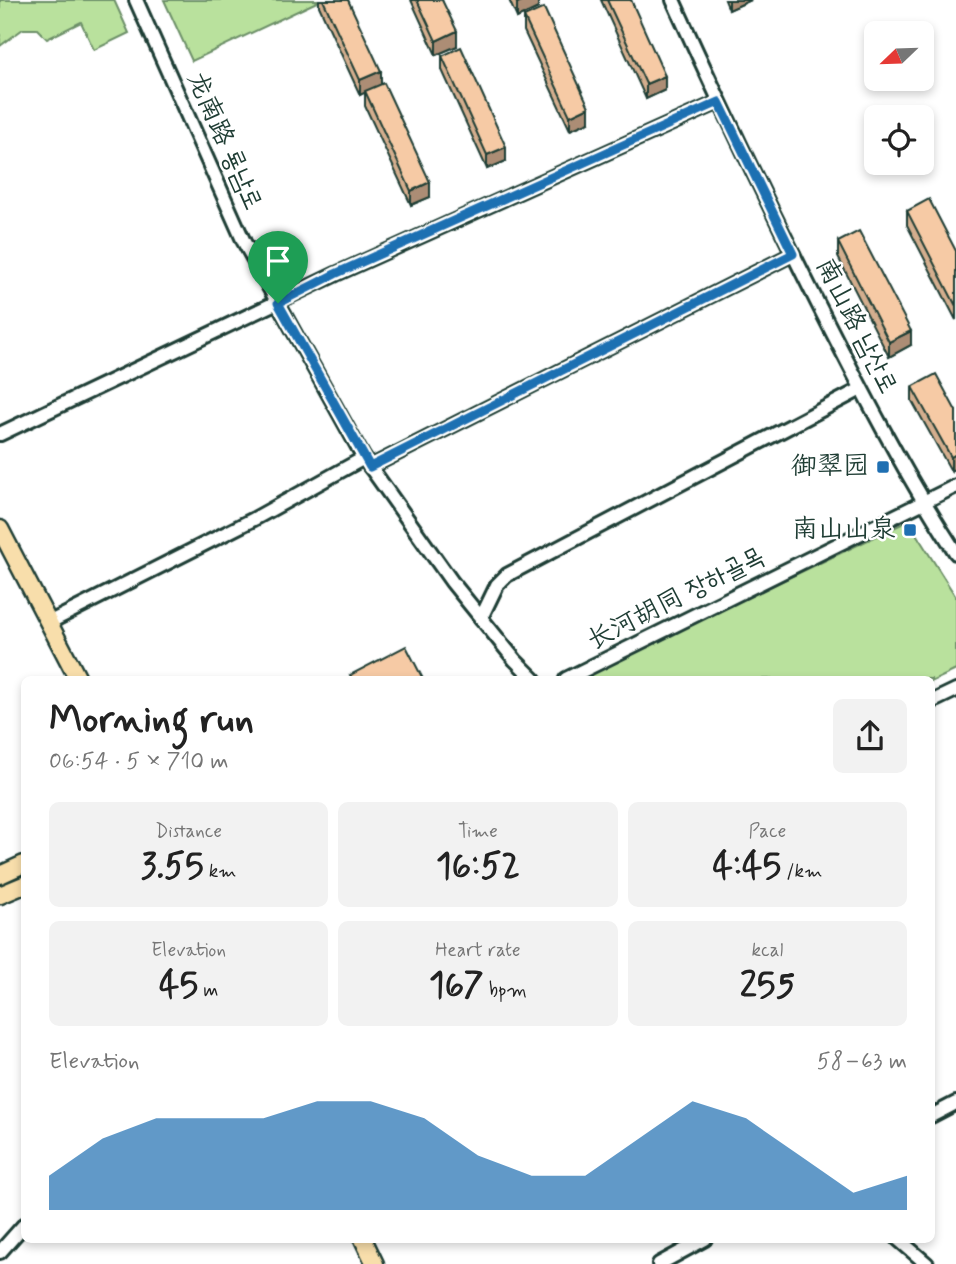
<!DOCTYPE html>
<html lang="en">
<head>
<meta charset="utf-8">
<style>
	:root { --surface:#fff; --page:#f2f2f2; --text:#222; --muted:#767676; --accent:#1f6fb2 }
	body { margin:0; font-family:Mynerve,"LXGW WenKai TC","Poor Story",sans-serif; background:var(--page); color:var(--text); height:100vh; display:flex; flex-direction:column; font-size:26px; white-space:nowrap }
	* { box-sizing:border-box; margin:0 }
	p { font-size:23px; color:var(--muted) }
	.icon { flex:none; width:38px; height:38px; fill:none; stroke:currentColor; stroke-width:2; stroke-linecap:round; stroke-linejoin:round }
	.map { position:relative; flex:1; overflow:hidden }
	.side { position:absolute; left:21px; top:676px; width:914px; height:567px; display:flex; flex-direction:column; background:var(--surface); border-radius:10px; box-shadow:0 4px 10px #0003 }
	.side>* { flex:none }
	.needle { width:46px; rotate:247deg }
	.tools { position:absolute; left:864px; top:21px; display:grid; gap:14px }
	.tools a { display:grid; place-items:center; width:70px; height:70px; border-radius:10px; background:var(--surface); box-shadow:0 4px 10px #0003; font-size:35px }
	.pin { position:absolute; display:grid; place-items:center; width:60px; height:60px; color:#fff; margin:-72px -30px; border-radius:50% 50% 50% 0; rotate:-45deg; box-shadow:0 0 7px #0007 }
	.pin .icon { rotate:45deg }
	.round { display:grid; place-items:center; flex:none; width:74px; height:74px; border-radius:10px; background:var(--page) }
	.summary { display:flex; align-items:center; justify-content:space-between; height:119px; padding:0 28px }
	h1 { font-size:38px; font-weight:800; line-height:52px }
	.metrics { display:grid; grid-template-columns:repeat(3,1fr); gap:10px; height:119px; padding:7px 28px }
	.metrics div { display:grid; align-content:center; border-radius:10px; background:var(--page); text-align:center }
	.metrics b { font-size:35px; font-weight:800 }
	.metrics small { font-size:19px; font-weight:400 }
	.metrics p { font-size:19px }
	.chart { height:196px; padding:14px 28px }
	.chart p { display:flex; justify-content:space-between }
	.chart svg { width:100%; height:126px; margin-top:7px; fill:var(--accent); opacity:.7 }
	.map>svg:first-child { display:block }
	.green { fill:#b9e19d; stroke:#6c8f68; stroke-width:2 }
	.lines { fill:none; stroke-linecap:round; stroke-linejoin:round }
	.minor-casing { stroke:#1f3d34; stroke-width:18 }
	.major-casing { stroke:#1f3d34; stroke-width:21 }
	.minor { stroke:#fff; stroke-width:12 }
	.major { stroke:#f8deab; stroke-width:16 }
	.wall { fill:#d4ae8e; stroke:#1f3d34; stroke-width:2 }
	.shaded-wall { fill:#ac8d74; stroke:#1f3d34; stroke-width:2 }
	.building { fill:#f6caa5; stroke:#1f3d34; stroke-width:2 }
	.route-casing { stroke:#fff; stroke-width:14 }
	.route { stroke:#1f6fb2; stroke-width:9 }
	.poi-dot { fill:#1f6fb2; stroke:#fff; stroke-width:2.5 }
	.labels { text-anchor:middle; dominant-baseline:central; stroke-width:5; stroke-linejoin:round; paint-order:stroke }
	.street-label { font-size:26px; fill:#1f3d34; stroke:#fff }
	.poi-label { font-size:26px; fill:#1f3d34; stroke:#fff; text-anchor:end }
</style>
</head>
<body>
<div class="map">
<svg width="956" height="1264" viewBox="0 0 956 1264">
	<rect width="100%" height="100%" fill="#fff"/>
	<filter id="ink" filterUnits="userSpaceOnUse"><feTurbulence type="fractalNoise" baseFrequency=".0143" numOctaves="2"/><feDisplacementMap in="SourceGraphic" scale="14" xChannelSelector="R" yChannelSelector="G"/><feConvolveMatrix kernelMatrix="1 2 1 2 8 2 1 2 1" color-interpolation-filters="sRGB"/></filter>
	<g filter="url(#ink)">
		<g class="green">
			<polygon points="0,0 114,0 129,33 94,50 81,22 47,39 37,29 23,29 0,46"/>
			<polygon points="164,0 321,0 192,61"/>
			<polygon points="908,521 956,597 956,670 931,682 931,679 576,679"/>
		</g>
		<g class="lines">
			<g class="minor-casing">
				<g id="minor">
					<polyline points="136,0 244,242 364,458 452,582 515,660 534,679"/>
					<path d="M673 0C719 102 767 202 817 302 860 387 904 473 956 553"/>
					<polyline points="0,434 336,274 719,102"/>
					<polyline points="370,467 793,254"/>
					<polyline points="481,618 497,585 507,575 861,389"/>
					<polyline points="50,622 254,519 364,458"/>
					<polyline points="566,679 956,486"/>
					<polyline points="931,702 956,690"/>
					<polyline points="931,1116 956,1103"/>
					<polyline points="898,1239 927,1264"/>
					<polyline points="0,1252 24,1225"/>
					<polyline points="659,1264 705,1239"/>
				</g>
			</g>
			<g class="major-casing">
				<g id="major">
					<polyline points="0,529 78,679"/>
					<polyline points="0,875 24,864"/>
					<polyline points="0,895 24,885"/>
					<polyline points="363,1239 375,1264"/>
				</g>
			</g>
			<use href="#minor" class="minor"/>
			<use href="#major" class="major"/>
		</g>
		<g class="wall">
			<polygon points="319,0 348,0 381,84 430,197 411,205 365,106 365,92 360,95 319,6"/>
			<polygon points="411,0 442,0 457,46 436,55"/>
			<polygon points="509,0 538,0 538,8 517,18"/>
			<polygon points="601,0 631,0 665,90 646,99"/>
			<polygon points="725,0 751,0 729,10"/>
			<polygon points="524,17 589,122 570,130 524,31"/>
			<polygon points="442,56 506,161 487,169 442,70"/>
			<polygon points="907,211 956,251 956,320 907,225"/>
			<polygon points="838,242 911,345 889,357 838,257"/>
			<polygon points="912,387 956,411 951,471 912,401"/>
		</g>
		<g class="shaded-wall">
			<polygon points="524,0 538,0 538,8 517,18 517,3"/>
			<polygon points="729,0 751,0 729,10"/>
			<polygon points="457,31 457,46 436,55 436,41"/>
			<polygon points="381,71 381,85 360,95 360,80"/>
			<polygon points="665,76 665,90 646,99 646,84"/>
			<polygon points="589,107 589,122 570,130 570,116"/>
			<polygon points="506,147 506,161 487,169 487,155"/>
			<polygon points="430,182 430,197 411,205 411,191"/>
			<polygon points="911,331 911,345 889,357 889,342"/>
			<polygon points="956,454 956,468 951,471 951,457"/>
		</g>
		<g class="building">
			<polygon points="323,0 348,0 381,71 360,80"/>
			<polygon points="417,0 442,0 457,31 436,41"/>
			<polygon points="515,0 524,0 517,3"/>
			<polygon points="607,0 631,0 665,76 646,84"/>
			<polygon points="544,8 589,107 570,116 524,17"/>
			<polygon points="461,47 506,147 487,155 442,56"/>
			<polygon points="384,83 430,182 411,191 365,91"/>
			<polygon points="929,199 956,251 956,306 907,211"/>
			<polygon points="859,231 911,331 889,342 838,242"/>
			<polygon points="936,374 956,411 956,454 951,457 912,387"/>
			<polygon points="406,646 423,679 353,679 350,675"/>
		</g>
	</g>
	<g class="lines" filter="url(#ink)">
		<g class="route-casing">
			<polygon id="route" points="719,102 793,254 370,467 278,303 335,274"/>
		</g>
		<use href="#route" class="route"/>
	</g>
	<g class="poi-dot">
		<rect x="876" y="460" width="14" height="14" rx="3.5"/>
		<rect x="903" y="523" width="14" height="14" rx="3.5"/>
	</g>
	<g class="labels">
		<g class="street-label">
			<text transform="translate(224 141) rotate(66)">龙南路 룡남로</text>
			<text transform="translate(856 326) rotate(63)">南山路 남산로</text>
			<text transform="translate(676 599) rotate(-27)">长河胡同 장하골목</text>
		</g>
		<g class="poi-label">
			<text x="869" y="467">御翠园</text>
			<text x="896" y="530">南山山泉</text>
		</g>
	</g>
</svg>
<div class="tools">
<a><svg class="needle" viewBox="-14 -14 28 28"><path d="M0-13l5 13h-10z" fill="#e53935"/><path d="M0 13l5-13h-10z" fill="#767676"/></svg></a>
<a><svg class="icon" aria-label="locate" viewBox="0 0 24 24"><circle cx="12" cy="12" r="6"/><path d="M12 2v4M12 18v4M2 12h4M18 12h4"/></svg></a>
</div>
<div class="pin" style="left:278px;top:303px;background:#1e9e55"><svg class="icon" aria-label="arrive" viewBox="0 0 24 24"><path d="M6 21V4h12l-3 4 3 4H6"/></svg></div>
<section class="side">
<div class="summary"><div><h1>Morning run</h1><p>06:54 · 5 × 710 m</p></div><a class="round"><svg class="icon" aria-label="share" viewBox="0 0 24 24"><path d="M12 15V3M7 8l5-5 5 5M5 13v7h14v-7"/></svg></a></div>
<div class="metrics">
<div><p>Distance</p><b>3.55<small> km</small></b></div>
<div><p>Time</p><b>16:52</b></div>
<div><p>Pace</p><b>4:45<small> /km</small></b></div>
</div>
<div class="metrics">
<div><p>Elevation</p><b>45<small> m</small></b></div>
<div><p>Heart rate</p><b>167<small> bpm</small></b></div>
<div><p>kcal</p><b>255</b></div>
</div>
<div class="chart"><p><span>Elevation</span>58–63 m</p>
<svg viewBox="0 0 160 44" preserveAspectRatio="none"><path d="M0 44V32L10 19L20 12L30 12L40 12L50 6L60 6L70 12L80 25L90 32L100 32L110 19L120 6L130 12L140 25L150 38L160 32V44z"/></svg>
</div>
</section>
</div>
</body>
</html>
